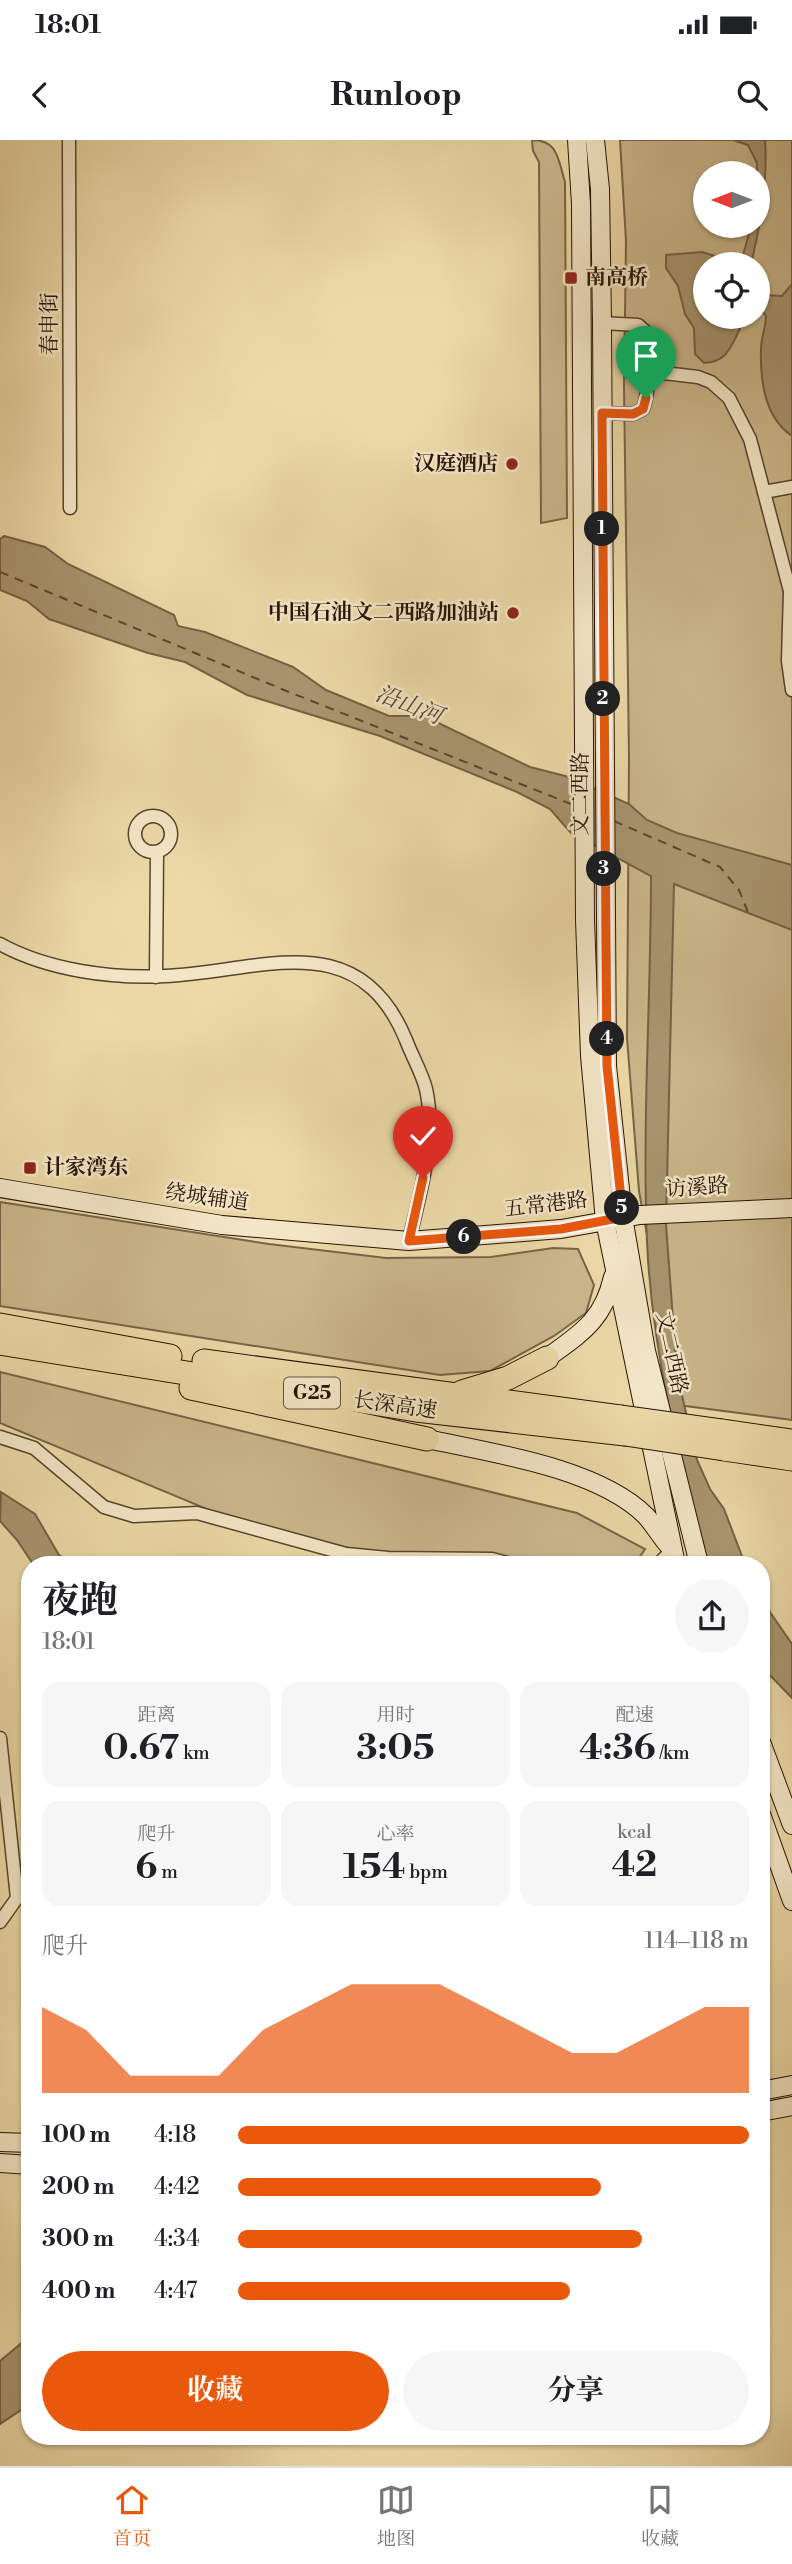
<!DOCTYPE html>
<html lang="zh">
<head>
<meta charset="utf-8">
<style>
	:root { --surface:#fff; --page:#f6f6f6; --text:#202124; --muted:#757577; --line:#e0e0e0; --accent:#ea580c }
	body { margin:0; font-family:"Libre Bodoni","Noto Serif SC",serif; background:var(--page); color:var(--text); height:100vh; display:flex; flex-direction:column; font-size:26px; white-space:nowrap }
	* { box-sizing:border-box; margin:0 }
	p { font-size:23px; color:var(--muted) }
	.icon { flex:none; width:38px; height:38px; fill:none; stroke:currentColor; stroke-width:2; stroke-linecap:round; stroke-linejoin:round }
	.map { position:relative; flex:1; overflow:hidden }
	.drawer { position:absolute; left:21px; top:1416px; width:749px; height:889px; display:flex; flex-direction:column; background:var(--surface); border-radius:28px; box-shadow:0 2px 5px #0004 }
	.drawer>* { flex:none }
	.needle { width:46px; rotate:270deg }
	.tools { position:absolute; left:693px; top:21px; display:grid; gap:14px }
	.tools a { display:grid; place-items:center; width:77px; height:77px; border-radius:50%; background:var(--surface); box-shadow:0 2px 5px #0004; font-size:35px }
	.pin { position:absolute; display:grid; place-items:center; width:60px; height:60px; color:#fff; margin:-72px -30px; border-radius:50% 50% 50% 0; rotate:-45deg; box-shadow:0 0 7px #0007 }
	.pin .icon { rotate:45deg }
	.km { position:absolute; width:35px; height:35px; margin:-18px; border-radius:50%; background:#222; color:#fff; font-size:19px; line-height:35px; text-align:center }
	.round { display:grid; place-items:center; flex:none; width:74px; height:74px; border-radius:37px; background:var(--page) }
	.headline { display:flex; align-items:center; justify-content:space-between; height:119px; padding:0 21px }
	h1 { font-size:38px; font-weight:700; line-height:52px }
	.figures { display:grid; grid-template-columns:repeat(3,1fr); gap:10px; height:119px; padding:7px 21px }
	.figures div { display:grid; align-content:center; border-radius:18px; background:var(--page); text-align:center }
	.figures b { font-size:35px; font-weight:700 }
	.figures small { font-size:19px; font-weight:400 }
	.figures p { font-size:19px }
	.chart { height:196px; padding:14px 21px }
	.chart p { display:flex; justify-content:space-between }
	.chart svg { width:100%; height:126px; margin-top:7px; fill:var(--accent); opacity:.7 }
	.action { display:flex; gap:14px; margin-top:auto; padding:14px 21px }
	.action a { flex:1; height:80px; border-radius:42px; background:var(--accent); color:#fff; font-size:28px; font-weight:700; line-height:80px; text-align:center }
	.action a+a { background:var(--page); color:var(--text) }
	ul { padding:0 21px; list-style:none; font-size:23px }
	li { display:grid; grid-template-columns:112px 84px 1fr; align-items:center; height:52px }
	li i { height:18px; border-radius:9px; background:var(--accent) }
	.status { display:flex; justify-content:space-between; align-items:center; height:49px; padding:0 35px; background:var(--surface); direction:ltr }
	.status svg { height:19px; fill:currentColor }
	header { display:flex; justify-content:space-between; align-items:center; height:91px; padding:0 21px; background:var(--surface); font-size:32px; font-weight:700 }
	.tabs { display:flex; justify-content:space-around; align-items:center; height:98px; border-top:2px solid var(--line); background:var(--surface); font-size:19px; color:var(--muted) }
	.tabs a { display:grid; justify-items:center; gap:4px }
	.tabs .active { color:var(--accent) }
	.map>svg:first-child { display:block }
	.green { fill:#cab78b; stroke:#786447; stroke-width:2; fill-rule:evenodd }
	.water { fill:#a8956f; stroke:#746144; stroke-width:2 }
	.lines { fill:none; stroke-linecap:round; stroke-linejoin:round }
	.ferry { stroke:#59462e; stroke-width:2; stroke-dasharray:9 7; stroke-linecap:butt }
	.street-casing { stroke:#57442c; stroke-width:15 }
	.secondary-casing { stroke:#251203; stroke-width:20 }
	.highway-casing { stroke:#251203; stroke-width:25 }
	.street { stroke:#f3e6c6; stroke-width:12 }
	.secondary { stroke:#f3e6c6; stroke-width:18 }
	.highway { stroke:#ecd9a7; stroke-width:23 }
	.highway-bridge-casing { stroke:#251203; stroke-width:25; stroke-linecap:butt }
	.highway-bridge { stroke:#ecd9a7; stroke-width:23 }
	.route-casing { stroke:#fff; stroke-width:14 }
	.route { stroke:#ea580c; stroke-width:9 }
	.poi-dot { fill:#8f2418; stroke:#f3e6c6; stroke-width:2.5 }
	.labels { text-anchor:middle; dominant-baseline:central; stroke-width:5; stroke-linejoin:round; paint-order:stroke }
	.shield { fill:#f3e6c6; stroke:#63523e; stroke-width:2 }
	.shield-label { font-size:19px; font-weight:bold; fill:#251203 }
	.poi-label { font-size:21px; font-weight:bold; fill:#251203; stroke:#f3e6c6; text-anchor:start }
	.street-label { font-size:21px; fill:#251203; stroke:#f3e6c6 }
	.water-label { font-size:23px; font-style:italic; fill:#59462e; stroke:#f3e6c6 }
</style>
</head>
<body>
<div class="status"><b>18:01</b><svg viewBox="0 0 49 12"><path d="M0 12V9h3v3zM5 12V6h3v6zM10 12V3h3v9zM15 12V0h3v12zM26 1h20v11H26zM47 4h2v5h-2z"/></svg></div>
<header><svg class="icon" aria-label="back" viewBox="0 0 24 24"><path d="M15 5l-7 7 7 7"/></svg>Runloop<svg class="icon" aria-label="search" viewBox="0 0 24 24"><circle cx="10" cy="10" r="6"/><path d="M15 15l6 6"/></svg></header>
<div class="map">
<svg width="792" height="2326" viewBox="0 0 792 2326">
	<rect width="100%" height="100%" fill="#ecd9a7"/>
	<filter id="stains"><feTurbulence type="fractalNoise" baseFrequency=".00286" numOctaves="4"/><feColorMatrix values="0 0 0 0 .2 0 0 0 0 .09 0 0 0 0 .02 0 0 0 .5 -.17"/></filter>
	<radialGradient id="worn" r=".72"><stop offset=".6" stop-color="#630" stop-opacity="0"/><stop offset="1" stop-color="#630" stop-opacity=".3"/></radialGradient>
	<g class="green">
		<path d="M532 0C558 0 558 19 565 42L567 378 541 383 539 22 533 11Z"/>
		<path d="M620 0H792V1280L678 1265 639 1051 627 898 629 616 624 246 626 101ZM705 33H758V86H705ZM705 124H758V177H705Z"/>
		<polygon points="0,1062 269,1104 386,1118 491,1117 553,1108 578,1109 594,1145 586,1173 554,1196 490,1231 440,1235 0,1166"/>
		<polygon points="0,1232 577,1373 645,1409 635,1424 456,1424 396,1418 250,1387 0,1283"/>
	</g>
	<g class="water">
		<path d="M733 0H765C768 42 761 83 751 124H742V119L751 86H758L757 23 748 5Z"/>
		<path d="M702 112 715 116 716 124H705V177H728L740 189C730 208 727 222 704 223L695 214 694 188 685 174 678 146 666 128V115Z"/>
		<path d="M792 144V296C765 278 760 240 761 209 761 198 766 187 766 176L758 167V146L766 155 782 156Z"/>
		<path d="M4 396 45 407 68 424 174 475 178 486 205 492 293 527 326 550 389 576H424L530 627 569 637 629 664 647 680 677 693 792 725V790L674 744 666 1084 677 1234 697 1320 710 1349 724 1369 745 1424H707C679 1319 652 1211 647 1102 642 980 651 858 651 736L571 693 550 669 517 652 380 596 247 555 185 522 148 513 49 479 27 461 0 450V399Z"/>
		<polygon points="1,1352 35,1374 59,1415 73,1424 33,1424 17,1400 0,1381"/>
		<polygon points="761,1459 792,1504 792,1558 761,1526"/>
		<polygon points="30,2196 30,2264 0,2284 0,2221"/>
	</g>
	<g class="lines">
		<g class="ferry">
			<polyline points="0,432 289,552 576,666"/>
			<polyline points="614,681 720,727 739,750 749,775"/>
		</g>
		<g class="street-casing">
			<g id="street">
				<polyline points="69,0 70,368"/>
				<polyline points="647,231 698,237 711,242 729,258 750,299 790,451 788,521 792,550"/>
				<path d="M602 273 633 274 643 269C651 246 649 216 646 192L638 185 602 183"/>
				<polyline points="764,352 792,347"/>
				<circle cx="153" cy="694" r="18"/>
				<path d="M0 804C47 830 112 839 165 836 260 832 358 783 406 900 412 916 422 933 426 949 437 999 420 1052 409 1101"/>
				<polyline points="156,837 157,712"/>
				<polyline points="0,1297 34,1308 104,1367 134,1376 197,1373 346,1414 388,1418 492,1419 511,1424"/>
				<polyline points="658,1424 672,1411"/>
				<polyline points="0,1598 17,1758 0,1782"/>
			</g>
		</g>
		<g class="secondary-casing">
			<g id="secondary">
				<polyline points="577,0 581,64 585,780 590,916 605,1081 676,1424"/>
				<polyline points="595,0 600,49 602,183 607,926 623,1077 646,1211 699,1424"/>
				<polyline points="0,1048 222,1085 409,1101 561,1089 640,1075 792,1068"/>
				<path d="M547 1218C581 1193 603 1181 613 1137"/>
				<path d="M427 1299C492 1313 598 1328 646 1376 654 1385 661 1397 669 1406"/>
				<polyline points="761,1602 792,1685"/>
				<polyline points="761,1674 792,1761"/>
				<polyline points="761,1951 792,1945"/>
				<polyline points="761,1972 792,1966"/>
				<polyline points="0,2002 30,2003"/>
				<polyline points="0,2023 30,2025"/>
			</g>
		</g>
		<g class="highway-casing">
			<g id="highway">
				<polyline points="0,1185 170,1216"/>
				<polyline points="0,1203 416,1270 625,1294"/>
				<polyline points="204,1221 620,1277"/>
				<polyline points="191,1248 427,1299"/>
				<polyline points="462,1252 508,1238 547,1218"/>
				<polyline points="721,1291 792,1301"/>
				<polyline points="724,1309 792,1319"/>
			</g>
		</g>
		<use href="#street" class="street"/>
		<use href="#secondary" class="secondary"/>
		<use href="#highway" class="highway"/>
		<g class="highway-bridge-casing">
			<g id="highway-bridge">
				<polyline points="620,1277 721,1291"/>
				<polyline points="625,1294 724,1309"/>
			</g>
		</g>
		<use href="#highway-bridge" class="highway-bridge"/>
	</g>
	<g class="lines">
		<g class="route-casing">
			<polyline id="route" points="423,1038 409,1101 561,1089 623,1077 607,926 602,273 633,274 643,269 646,258"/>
		</g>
		<use href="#route" class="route"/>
	</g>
	<g class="poi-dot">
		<rect x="564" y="131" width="14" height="14" rx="3.5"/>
		<circle cx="512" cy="324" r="7"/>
		<circle cx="513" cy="473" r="7"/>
		<rect x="23" y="1021" width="14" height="14" rx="3.5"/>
	</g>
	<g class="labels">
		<rect class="shield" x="284" y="1237.5" width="56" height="31" rx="5"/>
		<g class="shield-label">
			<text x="312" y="1253">G25</text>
		</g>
		<g class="poi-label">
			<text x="585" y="138">南高桥</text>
			<text x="498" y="324" text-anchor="end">汉庭酒店</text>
			<text x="499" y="473" text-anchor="end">中国石油文二西路加油站</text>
			<text x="44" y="1028">计家湾东</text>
		</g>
		<g class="street-label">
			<text transform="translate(50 184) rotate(-90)">春申街</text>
			<text transform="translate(581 654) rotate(-90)">文二西路</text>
			<text transform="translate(697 1048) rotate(-4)">访溪路</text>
			<text transform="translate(207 1058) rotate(8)">绕城辅道</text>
			<text transform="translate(546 1065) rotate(-7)">五常港路</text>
			<text transform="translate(671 1213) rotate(78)">文二西路</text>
			<text transform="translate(395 1266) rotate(8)">长深高速</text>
		</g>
		<g class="water-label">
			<text transform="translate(409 565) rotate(21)">沿山河</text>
		</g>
	</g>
	<rect width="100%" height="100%" filter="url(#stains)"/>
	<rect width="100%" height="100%" fill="url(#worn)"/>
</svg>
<div class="tools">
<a><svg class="needle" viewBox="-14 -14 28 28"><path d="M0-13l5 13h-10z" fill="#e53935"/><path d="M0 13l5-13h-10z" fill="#757577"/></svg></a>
<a><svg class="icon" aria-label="locate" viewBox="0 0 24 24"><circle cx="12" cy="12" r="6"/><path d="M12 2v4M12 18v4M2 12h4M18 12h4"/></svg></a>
</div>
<div class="pin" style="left:646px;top:258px;background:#1e9e55"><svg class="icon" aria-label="arrive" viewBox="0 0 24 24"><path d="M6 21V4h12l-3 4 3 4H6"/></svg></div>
<div class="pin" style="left:423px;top:1038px;background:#d93025"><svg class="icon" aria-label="check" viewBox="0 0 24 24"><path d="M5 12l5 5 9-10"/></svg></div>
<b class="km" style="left:602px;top:389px">1</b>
<b class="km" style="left:603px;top:559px">2</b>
<b class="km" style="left:604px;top:729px">3</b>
<b class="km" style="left:607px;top:899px">4</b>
<b class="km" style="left:622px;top:1068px">5</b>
<b class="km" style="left:464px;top:1097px">6</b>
<section class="drawer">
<div class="headline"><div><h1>夜跑</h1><p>18:01</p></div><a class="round"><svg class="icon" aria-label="share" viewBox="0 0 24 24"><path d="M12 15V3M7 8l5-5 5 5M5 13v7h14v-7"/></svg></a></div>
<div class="figures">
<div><p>距离</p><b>0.67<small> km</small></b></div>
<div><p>用时</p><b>3:05</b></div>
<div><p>配速</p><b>4:36<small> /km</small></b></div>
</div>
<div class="figures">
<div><p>爬升</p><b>6<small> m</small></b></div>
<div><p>心率</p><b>154<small> bpm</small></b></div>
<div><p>kcal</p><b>42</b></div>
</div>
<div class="chart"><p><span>爬升</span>114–118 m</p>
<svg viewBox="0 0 160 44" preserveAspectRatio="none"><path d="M0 44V14L10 22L20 38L30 38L40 38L50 22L60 14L70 6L80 6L90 6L100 14L110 22L120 30L130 30L140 22L150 14L160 14V44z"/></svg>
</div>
<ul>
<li><b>100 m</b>4:18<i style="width:100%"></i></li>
<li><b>200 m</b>4:42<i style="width:71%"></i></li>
<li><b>300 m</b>4:34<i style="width:79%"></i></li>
<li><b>400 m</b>4:47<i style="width:65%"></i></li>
</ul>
<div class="action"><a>收藏</a><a>分享</a></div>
</section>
</div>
<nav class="tabs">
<a class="active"><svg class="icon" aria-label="home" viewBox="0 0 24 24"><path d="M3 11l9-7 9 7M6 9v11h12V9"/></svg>首页</a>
<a><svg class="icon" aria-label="map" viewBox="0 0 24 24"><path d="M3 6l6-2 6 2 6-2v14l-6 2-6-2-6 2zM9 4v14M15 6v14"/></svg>地图</a>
<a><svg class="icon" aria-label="saved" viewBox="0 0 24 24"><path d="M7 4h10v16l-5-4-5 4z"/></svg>收藏</a>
</nav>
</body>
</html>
